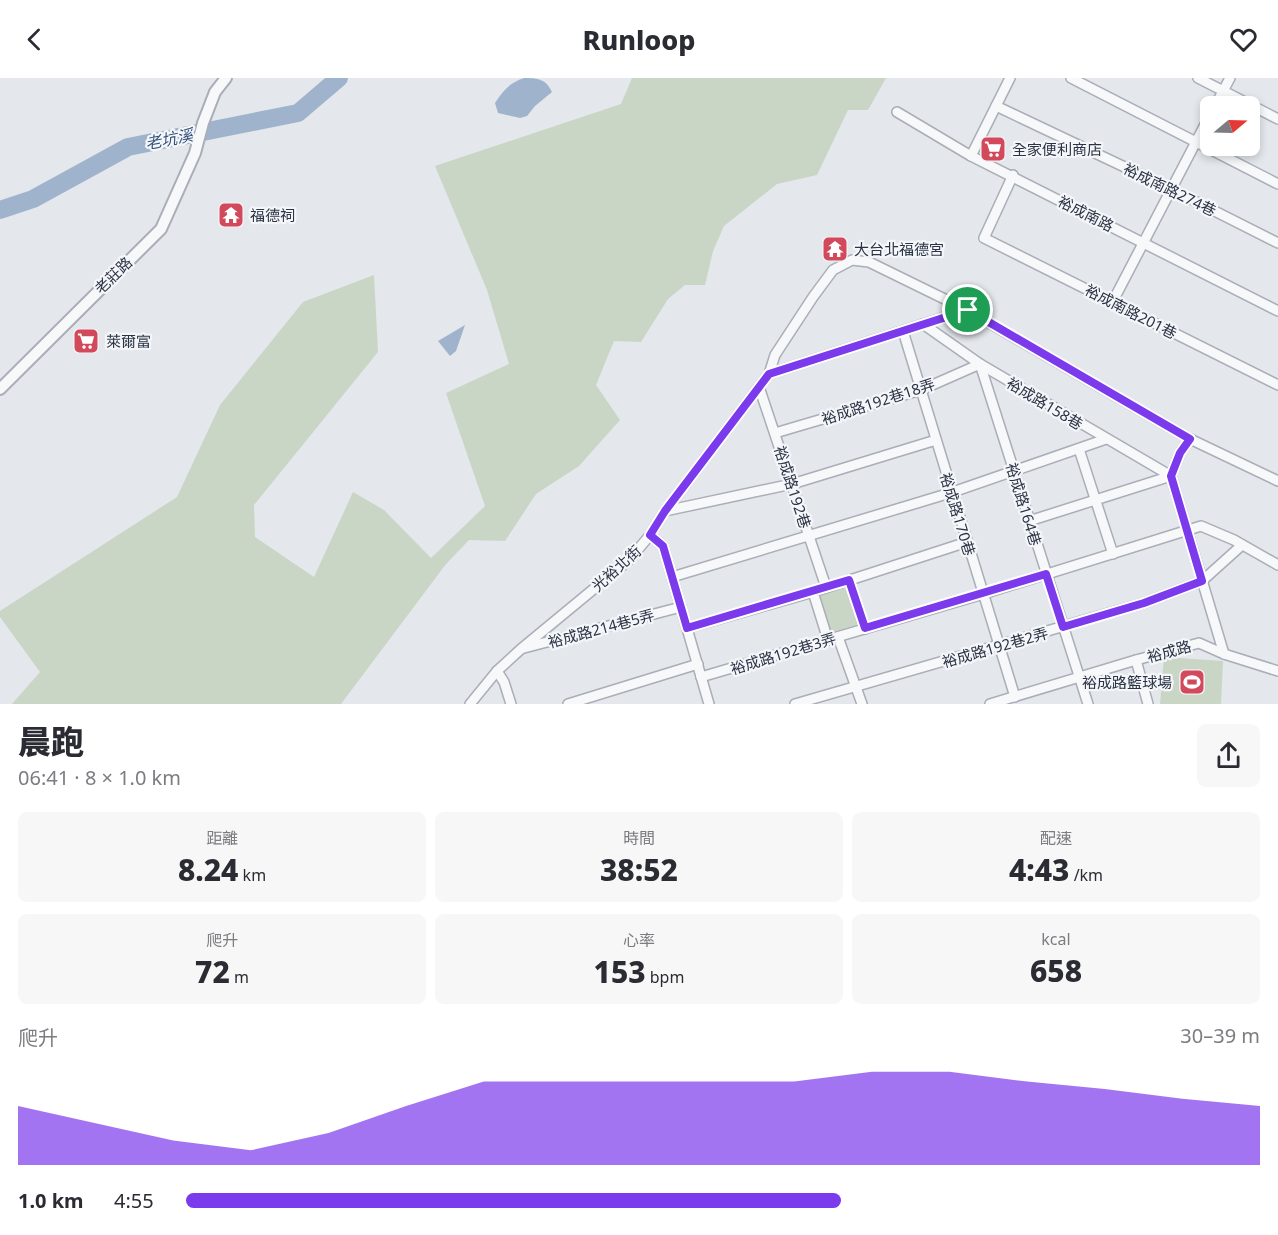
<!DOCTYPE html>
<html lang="zh-TW">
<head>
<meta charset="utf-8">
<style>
	:root { --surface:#fff; --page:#f7f7f7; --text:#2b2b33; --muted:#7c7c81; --accent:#7c3aed }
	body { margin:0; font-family:"Noto Sans","Noto Sans TC",sans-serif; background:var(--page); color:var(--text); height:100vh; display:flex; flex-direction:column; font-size:22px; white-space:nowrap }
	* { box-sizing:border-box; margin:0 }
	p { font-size:20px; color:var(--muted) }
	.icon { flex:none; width:33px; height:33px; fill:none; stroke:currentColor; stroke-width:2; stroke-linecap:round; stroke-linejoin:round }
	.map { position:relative; height:626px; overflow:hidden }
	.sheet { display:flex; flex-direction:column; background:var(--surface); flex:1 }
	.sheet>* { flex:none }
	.needle { width:39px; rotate:71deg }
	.tools { position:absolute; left:1200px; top:18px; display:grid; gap:12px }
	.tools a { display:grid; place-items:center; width:60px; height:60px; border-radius:9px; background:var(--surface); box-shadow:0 3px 9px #0003; font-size:30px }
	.pin { position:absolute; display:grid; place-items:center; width:51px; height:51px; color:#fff; margin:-26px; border:3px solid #fff; border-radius:50%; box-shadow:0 2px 6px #0007 }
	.round { display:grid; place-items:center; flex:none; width:63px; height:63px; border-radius:9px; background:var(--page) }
	.head { display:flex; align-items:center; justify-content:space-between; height:102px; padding:0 18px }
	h1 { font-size:33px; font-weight:800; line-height:45px }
	.stats { display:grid; grid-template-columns:repeat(3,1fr); gap:9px; height:102px; padding:6px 18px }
	.stats div { display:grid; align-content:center; border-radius:9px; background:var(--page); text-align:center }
	.stats b { font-size:30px; font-weight:800 }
	.stats small { font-size:16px; font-weight:400 }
	.stats p { font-size:16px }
	.chart { height:168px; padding:12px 18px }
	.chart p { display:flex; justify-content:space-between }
	.chart svg { width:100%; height:108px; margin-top:6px; fill:var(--accent); opacity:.7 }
	ul { padding:0 18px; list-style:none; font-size:20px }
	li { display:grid; grid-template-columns:96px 72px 1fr; align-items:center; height:45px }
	li i { height:15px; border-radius:8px; background:var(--accent) }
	header { display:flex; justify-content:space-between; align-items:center; height:78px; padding:0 18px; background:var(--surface); font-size:27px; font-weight:800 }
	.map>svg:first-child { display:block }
	.green { fill:#c9d6c5 }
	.water { fill:#9fb4cc }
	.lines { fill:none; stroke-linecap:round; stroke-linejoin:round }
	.river { stroke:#9fb4cc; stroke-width:18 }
	.minor-casing { stroke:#a9aeb7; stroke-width:12 }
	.tertiary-casing { stroke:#a9aeb7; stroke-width:14 }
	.minor { stroke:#f7f8fa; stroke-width:9 }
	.tertiary { stroke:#f7f8fa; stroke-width:10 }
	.route-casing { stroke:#fff; stroke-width:12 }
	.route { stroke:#7c3aed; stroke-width:8 }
	.labels { text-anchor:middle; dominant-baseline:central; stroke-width:4.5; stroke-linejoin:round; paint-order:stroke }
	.poi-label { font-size:15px; fill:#2b3445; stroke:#f4f6f9; text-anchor:start }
	.street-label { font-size:15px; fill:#2b3445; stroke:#f4f6f9 }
	.water-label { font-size:16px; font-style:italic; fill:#34527a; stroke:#f4f6f9 }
</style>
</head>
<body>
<header><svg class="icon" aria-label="back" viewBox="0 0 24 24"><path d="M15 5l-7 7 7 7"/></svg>Runloop<svg class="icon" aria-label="heart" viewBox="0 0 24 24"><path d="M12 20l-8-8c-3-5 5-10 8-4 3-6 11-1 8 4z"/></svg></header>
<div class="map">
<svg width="1278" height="626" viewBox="0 0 1278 626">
	<rect width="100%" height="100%" fill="#e4e7ec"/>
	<g class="green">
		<polygon points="632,0 886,0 868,32 848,32 817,97 777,106 724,148 713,173 705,207 685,207 668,221 641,264 614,263 596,307 620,342 579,388 536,416 505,463 469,462 446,486 341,626 12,626 40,594 0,539 0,533 177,419 220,327 303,224 374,197 378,274 254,427 255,459 314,499 353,414 384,432 431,480 485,428 446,315 509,286 487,212 435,88 621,26"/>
		<polygon points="846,510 859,546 829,555 817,518"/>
		<polygon points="1164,579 1223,583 1221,626 1160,626"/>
	</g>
	<g class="water">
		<path d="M524 0C538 0 546 1 552 14L535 28 527 38 520 40 498 35 495 25C503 13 509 5 524 0Z"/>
		<polygon points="465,247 456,273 450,278 438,263"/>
	</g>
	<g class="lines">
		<polyline class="river" points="0,132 33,121 128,69 298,35 339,0"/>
		<g class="minor-casing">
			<g id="minor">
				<polyline points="1071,0 1278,106"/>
				<polyline points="1198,0 1278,41"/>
				<polyline points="996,28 1171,111 1278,165"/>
				<polyline points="1215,28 1230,0"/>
				<polyline points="897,34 971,78 1278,233"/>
				<polyline points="971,78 1010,0"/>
				<polyline points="1013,97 984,160 1278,307"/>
				<polyline points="1113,223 1210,37"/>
				<polyline points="923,246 980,286 1171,398 1224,576"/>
				<polyline points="903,253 1015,619"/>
				<polyline points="769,296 967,232"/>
				<polyline points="759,309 826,509"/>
				<polyline points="775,355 921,312 980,286 1088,626"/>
				<polyline points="1079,371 1113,476"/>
				<polyline points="665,433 792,406 936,362"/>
				<polyline points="1029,443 1171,398 1180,375 1190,361"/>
				<polyline points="650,457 663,468 709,626"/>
				<polyline points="672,499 950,415 1106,361"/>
				<polyline points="849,502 865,551"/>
				<polyline points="813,514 828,562"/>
				<polyline points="687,550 813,514 967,464"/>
				<polyline points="838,559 862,626"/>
				<polyline points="524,570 681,529"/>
				<polyline points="1136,582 1148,626"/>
				<polyline points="497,593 504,604 511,626"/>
				<polyline points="701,599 983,516 1201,448 1234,462 1278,487"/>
				<polyline points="470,626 497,593 521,571 630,481 650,457 665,433 759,309 769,296 775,277 813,219 833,192 852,182 869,184 967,232 1190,361 1278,403"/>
				<polyline points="568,626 698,586"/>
				<polyline points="795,626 1144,525 1202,503 1242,467"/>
				<polyline points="990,626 1136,582 1199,565 1224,576 1278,593"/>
			</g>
		</g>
		<g class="tertiary-casing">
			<polyline id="tertiary" points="0,311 161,151 195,75 203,45 215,14 226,0"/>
		</g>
		<use href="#minor" class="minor"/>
		<use href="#tertiary" class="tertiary"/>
	</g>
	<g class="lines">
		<g class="route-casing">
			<polygon id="route" points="968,232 1190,361 1180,375 1171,398 1202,503 1144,525 1063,549 1046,496 865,550 849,502 687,550 663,468 650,457 665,433 769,296"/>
		</g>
		<use href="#route" class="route"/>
	</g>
	<defs>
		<g id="supermarket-square" transform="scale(1.35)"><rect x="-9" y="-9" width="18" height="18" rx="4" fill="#d1495b" stroke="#f4f6f9"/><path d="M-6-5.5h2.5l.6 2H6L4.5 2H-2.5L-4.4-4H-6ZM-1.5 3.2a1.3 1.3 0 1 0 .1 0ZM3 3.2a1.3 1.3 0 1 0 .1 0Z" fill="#fff"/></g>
		<g id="temple-square" transform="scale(1.35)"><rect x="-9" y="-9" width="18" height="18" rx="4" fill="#d1495b" stroke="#f4f6f9"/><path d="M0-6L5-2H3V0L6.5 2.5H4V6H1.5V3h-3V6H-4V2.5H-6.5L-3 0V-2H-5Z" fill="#fff"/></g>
		<g id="stadium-square" transform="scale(1.35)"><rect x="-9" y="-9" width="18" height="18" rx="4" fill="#d1495b" stroke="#f4f6f9"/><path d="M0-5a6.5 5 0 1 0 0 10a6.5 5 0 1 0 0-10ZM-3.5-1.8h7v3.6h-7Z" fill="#fff"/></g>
	</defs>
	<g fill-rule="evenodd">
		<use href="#supermarket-square" x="993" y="71"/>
		<use href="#temple-square" x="231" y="137"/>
		<use href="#temple-square" x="835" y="171"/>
		<use href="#supermarket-square" x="86" y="263"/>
		<use href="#stadium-square" x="1192" y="604"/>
	</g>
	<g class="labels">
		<g class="poi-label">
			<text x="1012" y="71">全家便利商店</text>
			<text x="250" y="137">福德祠</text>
			<text x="854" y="171">大台北福德宮</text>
			<text x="106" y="263">萊爾富</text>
			<text x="1172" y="604" text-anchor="end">裕成路籃球場</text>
		</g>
		<g class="street-label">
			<text transform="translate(1170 111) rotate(26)">裕成南路274巷</text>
			<text transform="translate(1086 135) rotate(27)">裕成南路</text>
			<text transform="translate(113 197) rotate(-44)">老莊路</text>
			<text transform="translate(1131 233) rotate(27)">裕成南路201巷</text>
			<text transform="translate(878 323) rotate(-18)">裕成路192巷18弄</text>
			<text transform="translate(1045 325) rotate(31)">裕成路158巷</text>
			<text transform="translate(793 409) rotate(72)">裕成路192巷</text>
			<text transform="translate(1024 426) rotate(73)">裕成路164巷</text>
			<text transform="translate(958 436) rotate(73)">裕成路170巷</text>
			<text transform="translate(616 490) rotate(-42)">光裕北街</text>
			<text transform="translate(601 550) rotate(-15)">裕成路214巷5弄</text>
			<text transform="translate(995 569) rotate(-16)">裕成路192巷2弄</text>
			<text transform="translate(1169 573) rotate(-15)">裕成路</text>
			<text transform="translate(783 575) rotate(-17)">裕成路192巷3弄</text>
		</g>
		<g class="water-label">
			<text transform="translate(169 61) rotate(-11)">老坑溪</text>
		</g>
	</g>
</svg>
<div class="tools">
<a><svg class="needle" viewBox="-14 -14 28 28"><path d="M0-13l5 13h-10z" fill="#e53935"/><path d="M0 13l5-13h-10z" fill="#7c7c81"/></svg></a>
</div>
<div class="pin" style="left:968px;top:232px;background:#1e9e55"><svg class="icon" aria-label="arrive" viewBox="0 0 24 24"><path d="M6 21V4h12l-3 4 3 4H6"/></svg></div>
</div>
<section class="sheet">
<div class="head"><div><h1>晨跑</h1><p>06:41 · 8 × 1.0 km</p></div><a class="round"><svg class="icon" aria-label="share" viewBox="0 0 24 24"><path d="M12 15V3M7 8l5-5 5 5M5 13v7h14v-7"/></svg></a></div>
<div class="stats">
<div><p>距離</p><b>8.24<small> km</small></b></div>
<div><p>時間</p><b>38:52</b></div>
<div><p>配速</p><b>4:43<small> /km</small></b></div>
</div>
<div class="stats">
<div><p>爬升</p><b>72<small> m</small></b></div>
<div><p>心率</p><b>153<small> bpm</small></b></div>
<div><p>kcal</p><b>658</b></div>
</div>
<div class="chart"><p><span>爬升</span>30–39 m</p>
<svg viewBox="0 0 160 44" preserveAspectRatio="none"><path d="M0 44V20L10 27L20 34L30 38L40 31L50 20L60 10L70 10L80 10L90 10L100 10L110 6L120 6L130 10L140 13L150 17L160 20V44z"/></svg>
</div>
<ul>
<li><b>1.0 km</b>4:55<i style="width:61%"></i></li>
</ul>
</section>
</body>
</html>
